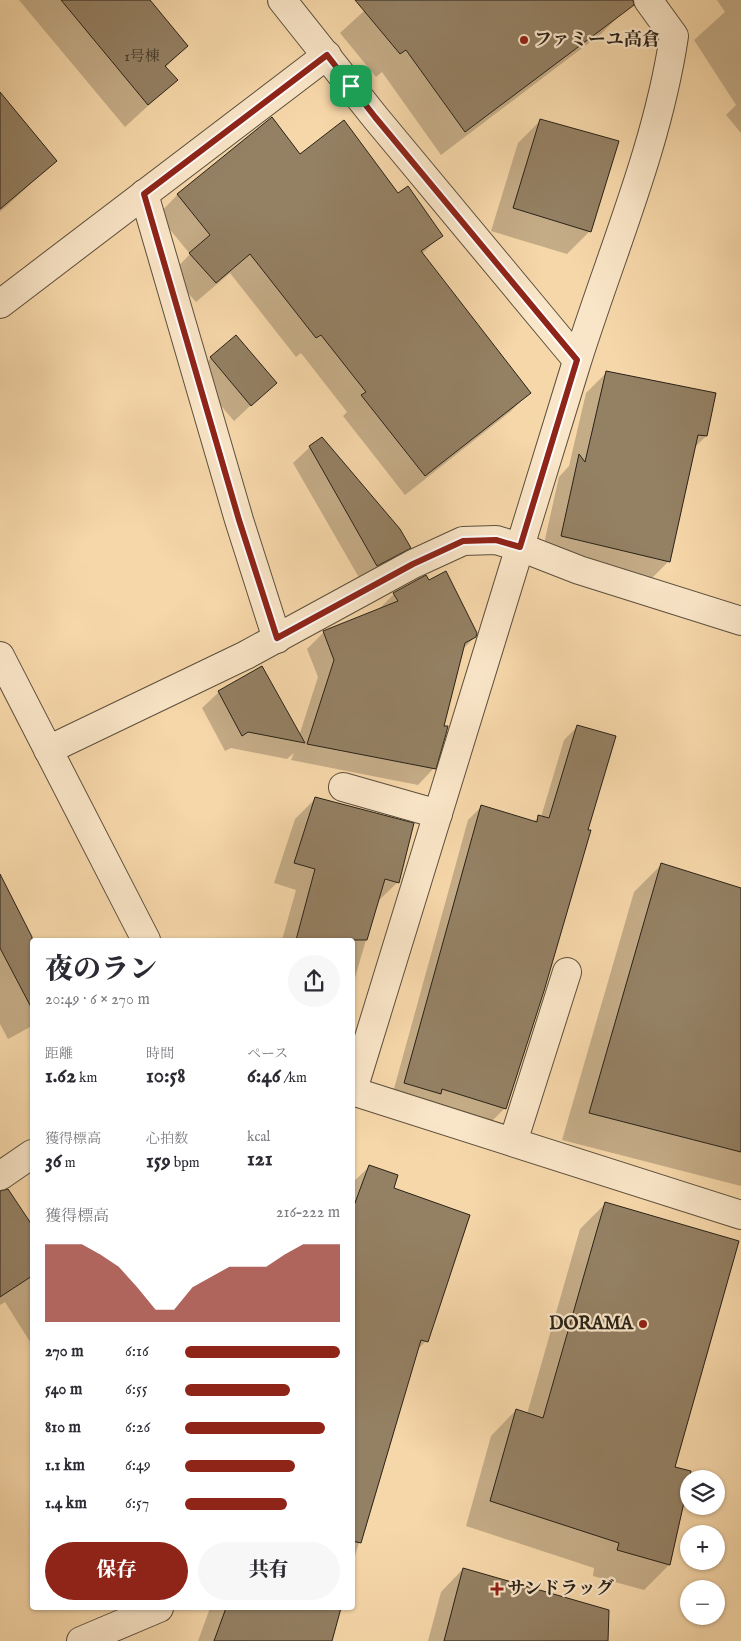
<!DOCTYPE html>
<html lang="ja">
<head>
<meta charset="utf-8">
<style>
	:root { --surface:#fff; --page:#f7f7f7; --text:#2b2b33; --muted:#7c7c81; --accent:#8f2418 }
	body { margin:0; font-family:"IM FELL English","Noto Serif JP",serif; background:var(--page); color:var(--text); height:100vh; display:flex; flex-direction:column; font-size:19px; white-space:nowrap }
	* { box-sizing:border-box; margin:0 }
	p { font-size:16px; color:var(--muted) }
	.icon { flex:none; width:28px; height:28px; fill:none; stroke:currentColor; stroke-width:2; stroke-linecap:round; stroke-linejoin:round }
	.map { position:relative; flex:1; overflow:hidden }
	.drawer { position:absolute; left:30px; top:938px; width:325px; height:672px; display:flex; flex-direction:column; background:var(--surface); border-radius:5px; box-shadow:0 1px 4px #0004 }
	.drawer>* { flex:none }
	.controls { position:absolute; left:680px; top:1470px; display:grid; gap:10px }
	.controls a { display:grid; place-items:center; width:45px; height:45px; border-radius:50%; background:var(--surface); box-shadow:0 1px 4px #0004; font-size:25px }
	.pin { position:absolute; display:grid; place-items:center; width:42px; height:42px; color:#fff; margin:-21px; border-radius:10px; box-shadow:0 2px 8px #0006 }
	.round { display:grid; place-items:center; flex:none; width:52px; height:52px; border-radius:26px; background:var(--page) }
	.head { display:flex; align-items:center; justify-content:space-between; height:85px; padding:0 15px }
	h1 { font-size:28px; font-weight:800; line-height:38px }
	.metrics { display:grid; grid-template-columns:repeat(3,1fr); gap:8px; height:85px; padding:5px 15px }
	.metrics div { display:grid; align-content:center }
	.metrics b { font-size:21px; font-weight:800 }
	.metrics small { font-size:14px; font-weight:400 }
	.metrics p { font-size:14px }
	.chart { height:140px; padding:10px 15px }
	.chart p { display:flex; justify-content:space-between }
	.chart svg { width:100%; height:90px; margin-top:5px; fill:var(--accent); opacity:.7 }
	.cta { display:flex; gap:10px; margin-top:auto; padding:10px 15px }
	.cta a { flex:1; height:58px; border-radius:30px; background:var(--accent); color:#fff; font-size:20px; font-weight:800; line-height:58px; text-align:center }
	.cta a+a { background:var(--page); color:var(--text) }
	ul { padding:0 15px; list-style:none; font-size:16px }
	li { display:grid; grid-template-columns:80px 60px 1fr; align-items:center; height:38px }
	li i { height:12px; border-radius:6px; background:var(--accent) }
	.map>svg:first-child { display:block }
	.shadow { fill:#0003 }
	.building { fill:#948063; stroke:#292218 }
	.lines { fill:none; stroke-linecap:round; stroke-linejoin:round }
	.minor-casing { stroke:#5c4f3c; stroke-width:30 }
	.minor { stroke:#f9e5c7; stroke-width:28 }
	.route-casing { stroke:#fff; stroke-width:10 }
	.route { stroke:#8f2418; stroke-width:6 }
	.poi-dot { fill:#8f2418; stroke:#f9e5c7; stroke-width:2 }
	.labels { text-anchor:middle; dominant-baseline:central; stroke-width:4.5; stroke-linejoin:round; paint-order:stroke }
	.number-label { font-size:15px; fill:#443a2b }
	.poi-label { font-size:18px; font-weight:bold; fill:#292218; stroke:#f9e5c7; text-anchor:start }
</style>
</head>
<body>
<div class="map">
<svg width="741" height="1641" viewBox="0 0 741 1641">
	<rect width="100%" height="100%" fill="#f6d7a9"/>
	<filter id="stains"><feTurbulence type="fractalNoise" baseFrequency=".004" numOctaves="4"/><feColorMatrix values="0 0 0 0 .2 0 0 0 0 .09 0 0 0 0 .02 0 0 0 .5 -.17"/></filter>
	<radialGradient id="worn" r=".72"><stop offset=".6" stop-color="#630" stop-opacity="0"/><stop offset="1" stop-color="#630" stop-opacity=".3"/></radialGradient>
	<g class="shadow">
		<polygon points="19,0 148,0 187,46 165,68 176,80 125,127"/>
		<polygon points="376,0 634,0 624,7 625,10 602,33 441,155 382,72 376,77 340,33"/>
		<polygon points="717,0 741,0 741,133 726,115 736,105 694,40 725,12"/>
		<polygon points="0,94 55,161 0,212"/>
		<polygon points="271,119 300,155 398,195 441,235 422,254 529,393 510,412 405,495 343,416 347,412 301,353 296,357 230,273 196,302 171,274 190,254 158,215 177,195"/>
		<polygon points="541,120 590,231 567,254 491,231 518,143"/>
		<polygon points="211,358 275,383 234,421 194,374"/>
		<polygon points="607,372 706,436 694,448 669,561 648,582 541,557 559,477 569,466 586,393"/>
		<polygon points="310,447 409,548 393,564 361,581 293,463"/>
		<polygon points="394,594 475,637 462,650 434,768 418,785 291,760 294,753 287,759 231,748 225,751 202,708 219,692 262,668 299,736 318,677 307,649 324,632 377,611"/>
		<polygon points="578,726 505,1108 492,1121 392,1096 468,820 481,807 533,822 539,817 541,817 564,740"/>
		<polygon points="315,799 398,882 377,902 352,988 352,940 282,940 296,890 274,883 295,819"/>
		<polygon points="662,864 741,890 741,1186 562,1140 634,892"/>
		<polygon points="0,877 33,940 32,1026 8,1039 0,1024"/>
		<polygon points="370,1166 392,1189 426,1341 416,1351 352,1566 352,1183"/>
		<polygon points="12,1196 32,1227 32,1345 5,1302 0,1305 0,1204"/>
		<polygon points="605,1204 673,1468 669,1565 644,1590 593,1576 594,1568 466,1526 491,1436 516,1410 527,1414 580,1229"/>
		<polygon points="463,1569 607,1641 428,1641 441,1592"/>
		<polygon points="210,1608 340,1608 330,1641 198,1641"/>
	</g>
	<g class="building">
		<polygon points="61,0 150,0 188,46 165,66 178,80 148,105"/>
		<polygon points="355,0 633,0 634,5 465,132 406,50 400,54"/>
		<polygon points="0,92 57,161 0,209"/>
		<polygon points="272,117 300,154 344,120 398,193 408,186 443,236 421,251 531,393 425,476 361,395 366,392 321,335 316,338 250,254 216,283 189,253 210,235 177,194"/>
		<polygon points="540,119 619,141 591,232 513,208"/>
		<polygon points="236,335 277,383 251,406 210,357"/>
		<polygon points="606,371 716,393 707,436 698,435 670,562 561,536 579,454 585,462"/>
		<polygon points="322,437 400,529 411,548 377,566 309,446"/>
		<polygon points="446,571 477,633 476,637 465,643 444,726 448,726 446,734 436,769 307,744 334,660 323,631 398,601 393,593 426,575 429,580"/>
		<polygon points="262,666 305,743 248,732 242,736 218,691"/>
		<polygon points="577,725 616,736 588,830 591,830 544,991 506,1109 442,1089 441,1094 404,1083 481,805 537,822 538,815 549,818"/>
		<polygon points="315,797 414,823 399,883 385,879 367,940 296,940 315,869 294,863"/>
		<polygon points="661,863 741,888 741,1152 589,1113"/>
		<polygon points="0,874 32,937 32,1009 0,948"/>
		<polygon points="369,1165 398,1175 394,1188 470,1215 428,1342 421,1340 361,1543 352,1541 352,1211"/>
		<polygon points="8,1189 32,1225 32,1276 0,1297 0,1191"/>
		<polygon points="605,1202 739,1241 675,1467 691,1471 670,1565 617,1550 619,1543 490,1501 516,1409 543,1418"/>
		<polygon points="463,1568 609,1610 608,1641 444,1641"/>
		<polygon points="226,1608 341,1608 332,1641 214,1641"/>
	</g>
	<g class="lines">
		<g class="minor-casing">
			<g id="minor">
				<polyline points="282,0 375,117 577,360"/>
				<polyline points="144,194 239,520 277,639"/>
				<polyline points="0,304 327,55"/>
				<polyline points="0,656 146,940"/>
				<polyline points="48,750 246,655 413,564 463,541 496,540 520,547 579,570 741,621"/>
				<polyline points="343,787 438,814"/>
				<polyline points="352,1091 741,1215"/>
				<path d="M352 1093C426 853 500 612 574 371 608 260 657 151 674 36L648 0"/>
				<polyline points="513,1142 567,972"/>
				<polyline points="0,1176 32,1154"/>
				<polyline points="81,1641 159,1608"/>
			</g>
		</g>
		<use href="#minor" class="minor"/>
	</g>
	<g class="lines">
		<g class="route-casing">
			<polygon id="route" points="327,55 375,117 577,360 520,547 496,540 463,541 413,564 277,638 239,520 144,194"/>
		</g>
		<use href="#route" class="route"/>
	</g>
	<g class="poi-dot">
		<circle cx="524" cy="40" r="5"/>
		<circle cx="643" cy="1324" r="5"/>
		<path d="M494.5 1581.5h5v5h5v5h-5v5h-5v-5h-5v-5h5z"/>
	</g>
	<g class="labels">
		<g class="number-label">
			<text x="142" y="56">1号棟</text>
		</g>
		<g class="poi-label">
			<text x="534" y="40">ファミーユ高倉</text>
			<text x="633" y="1324" text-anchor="end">DORAMA</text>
			<text x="507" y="1589">サンドラッグ</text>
		</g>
	</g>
	<rect width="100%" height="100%" filter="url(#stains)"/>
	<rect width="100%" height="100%" fill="url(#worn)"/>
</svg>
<div class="controls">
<a><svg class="icon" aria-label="layers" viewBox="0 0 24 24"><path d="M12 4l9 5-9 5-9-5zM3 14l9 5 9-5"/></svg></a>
<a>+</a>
<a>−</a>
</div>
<div class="pin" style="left:351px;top:86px;background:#1e9e55"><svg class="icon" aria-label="arrive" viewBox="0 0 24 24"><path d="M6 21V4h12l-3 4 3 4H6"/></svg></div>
<section class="drawer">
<div class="head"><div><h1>夜のラン</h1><p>20:49 · 6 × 270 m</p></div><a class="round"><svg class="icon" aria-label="share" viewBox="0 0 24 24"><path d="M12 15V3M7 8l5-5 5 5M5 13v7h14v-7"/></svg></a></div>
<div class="metrics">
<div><p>距離</p><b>1.62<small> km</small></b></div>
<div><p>時間</p><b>10:58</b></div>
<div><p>ペース</p><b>6:46<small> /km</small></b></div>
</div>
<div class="metrics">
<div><p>獲得標高</p><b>36<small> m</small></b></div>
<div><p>心拍数</p><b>159<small> bpm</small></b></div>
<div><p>kcal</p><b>121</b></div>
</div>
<div class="chart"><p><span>獲得標高</span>216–222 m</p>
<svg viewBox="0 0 160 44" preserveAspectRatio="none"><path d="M0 44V6L10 6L20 6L30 11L40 17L50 27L60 38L70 38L80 27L90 22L100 17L110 17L120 17L130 11L140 6L150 6L160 6V44z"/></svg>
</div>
<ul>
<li><b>270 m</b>6:16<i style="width:100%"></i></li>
<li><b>540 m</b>6:55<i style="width:68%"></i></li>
<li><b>810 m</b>6:26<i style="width:90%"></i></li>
<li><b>1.1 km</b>6:49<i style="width:71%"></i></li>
<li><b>1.4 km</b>6:57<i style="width:66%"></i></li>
</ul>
<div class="cta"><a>保存</a><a>共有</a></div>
</section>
</div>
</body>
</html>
